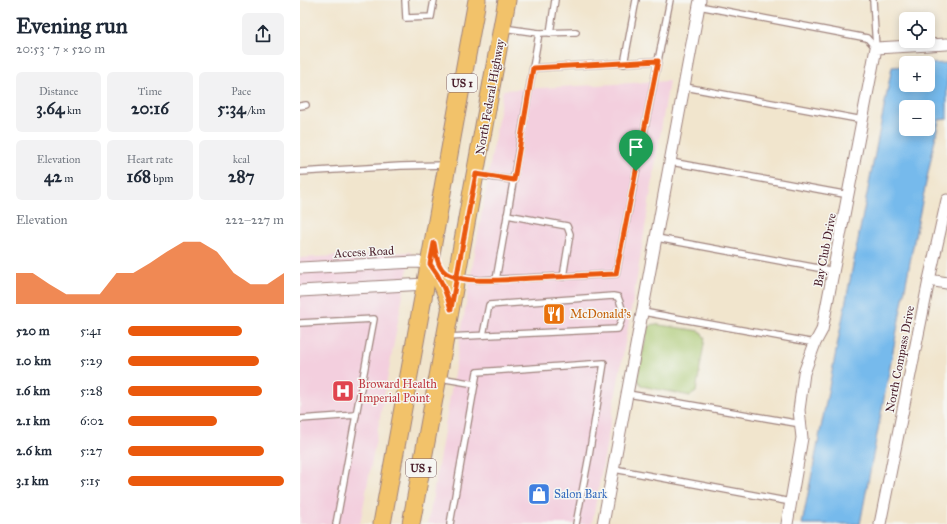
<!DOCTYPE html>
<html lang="en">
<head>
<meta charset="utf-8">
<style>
	:root { --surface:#fff; --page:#f2f2f3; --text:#1f2937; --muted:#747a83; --accent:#ea580c }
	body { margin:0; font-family:"IM FELL Great Primer",serif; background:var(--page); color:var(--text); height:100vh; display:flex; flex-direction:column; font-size:15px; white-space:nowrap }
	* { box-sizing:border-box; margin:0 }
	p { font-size:13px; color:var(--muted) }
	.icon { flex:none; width:22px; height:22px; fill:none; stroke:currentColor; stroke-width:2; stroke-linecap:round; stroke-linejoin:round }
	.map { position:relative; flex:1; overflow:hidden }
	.panel { display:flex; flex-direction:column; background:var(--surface); width:300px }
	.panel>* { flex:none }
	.tools { position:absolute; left:599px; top:12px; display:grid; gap:8px }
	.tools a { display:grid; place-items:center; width:36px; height:36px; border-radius:6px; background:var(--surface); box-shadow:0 2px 10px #0003; font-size:20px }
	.pin { position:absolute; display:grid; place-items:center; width:34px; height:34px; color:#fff; margin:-41px -17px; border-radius:50% 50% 50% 0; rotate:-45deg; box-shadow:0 0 4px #0007 }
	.pin .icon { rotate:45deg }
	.round { display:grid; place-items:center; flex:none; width:42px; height:42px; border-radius:6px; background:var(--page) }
	.head { display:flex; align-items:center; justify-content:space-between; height:68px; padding:0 16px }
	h1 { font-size:22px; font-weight:800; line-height:30px }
	.stats { display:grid; grid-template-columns:repeat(3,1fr); gap:6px; height:68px; padding:4px 16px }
	.stats div { display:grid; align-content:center; border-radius:6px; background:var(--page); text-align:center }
	.stats b { font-size:17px; font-weight:800 }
	.stats small { font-size:11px; font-weight:400 }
	.stats p { font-size:11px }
	.chart { height:112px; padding:8px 16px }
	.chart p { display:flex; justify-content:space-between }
	.chart svg { width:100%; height:72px; margin-top:4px; fill:var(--accent); opacity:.7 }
	ul { padding:0 16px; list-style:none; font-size:13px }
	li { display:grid; grid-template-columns:64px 48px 1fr; align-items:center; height:30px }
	li i { height:10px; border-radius:5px; background:var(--accent) }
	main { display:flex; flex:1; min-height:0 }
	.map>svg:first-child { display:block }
	.built { fill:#f3cfde }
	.green { fill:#a8c76e; stroke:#79734c }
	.water { fill:#76baec; stroke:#606c8c; fill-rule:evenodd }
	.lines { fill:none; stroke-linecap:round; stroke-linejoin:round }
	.service-casing { stroke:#9e827c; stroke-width:8 }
	.minor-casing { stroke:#9e827c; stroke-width:13 }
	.primary-casing { stroke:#9e827c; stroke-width:19 }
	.service { stroke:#fff; stroke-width:5.5 }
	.minor { stroke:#fff; stroke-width:11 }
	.primary { stroke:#f2c26a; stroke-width:17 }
	.route-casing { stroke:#fff; stroke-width:8 }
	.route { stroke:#ea580c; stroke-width:5 }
	.labels { text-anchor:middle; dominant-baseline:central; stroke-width:3; stroke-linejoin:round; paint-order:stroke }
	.shield { fill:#f6f6f2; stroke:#7e6067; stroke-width:1 }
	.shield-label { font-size:11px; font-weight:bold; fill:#4a1f2b }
	.street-label { font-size:12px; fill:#4a1f2b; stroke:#f6f6f2 }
	.food-label { font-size:12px; fill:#c56008; stroke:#f6f6f2; text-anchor:start }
	.health-label { font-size:12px; fill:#be3a42; stroke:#f6f6f2; text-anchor:start }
	.shop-label { font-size:12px; fill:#366cbe; stroke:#f6f6f2; text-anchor:start }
</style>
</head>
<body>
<main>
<section class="panel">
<div class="head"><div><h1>Evening run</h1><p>20:53 · 7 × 520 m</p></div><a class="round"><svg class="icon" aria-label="share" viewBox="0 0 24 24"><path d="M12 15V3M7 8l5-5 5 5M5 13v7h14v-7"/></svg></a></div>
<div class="stats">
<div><p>Distance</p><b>3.64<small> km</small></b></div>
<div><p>Time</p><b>20:16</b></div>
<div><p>Pace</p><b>5:34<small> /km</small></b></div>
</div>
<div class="stats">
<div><p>Elevation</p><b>42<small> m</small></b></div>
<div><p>Heart rate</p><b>168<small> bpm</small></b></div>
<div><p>kcal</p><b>287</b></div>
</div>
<div class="chart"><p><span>Elevation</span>222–227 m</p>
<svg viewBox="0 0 160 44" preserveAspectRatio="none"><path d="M0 44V25L10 25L20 32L30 38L40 38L50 38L60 25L70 25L80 19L90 12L100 6L110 6L120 12L130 25L140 32L150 32L160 25V44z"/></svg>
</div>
<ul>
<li><b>520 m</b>5:41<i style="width:73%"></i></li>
<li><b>1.0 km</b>5:29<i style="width:84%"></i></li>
<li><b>1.6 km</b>5:28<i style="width:86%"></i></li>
<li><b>2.1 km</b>6:02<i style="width:57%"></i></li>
<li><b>2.6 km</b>5:27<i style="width:87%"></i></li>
<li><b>3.1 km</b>5:15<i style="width:100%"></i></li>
</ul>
</section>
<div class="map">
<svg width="647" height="524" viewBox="0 0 647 524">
	<rect width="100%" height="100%" fill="#f6f6f2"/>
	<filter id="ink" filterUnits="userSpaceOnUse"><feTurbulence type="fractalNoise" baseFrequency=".025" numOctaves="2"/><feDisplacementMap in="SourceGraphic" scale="8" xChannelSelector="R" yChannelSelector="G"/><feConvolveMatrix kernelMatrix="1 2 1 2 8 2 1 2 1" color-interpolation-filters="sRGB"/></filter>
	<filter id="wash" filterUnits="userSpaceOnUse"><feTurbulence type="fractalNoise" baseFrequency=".012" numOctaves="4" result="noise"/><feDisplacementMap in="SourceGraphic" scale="16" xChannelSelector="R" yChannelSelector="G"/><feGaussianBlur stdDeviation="0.9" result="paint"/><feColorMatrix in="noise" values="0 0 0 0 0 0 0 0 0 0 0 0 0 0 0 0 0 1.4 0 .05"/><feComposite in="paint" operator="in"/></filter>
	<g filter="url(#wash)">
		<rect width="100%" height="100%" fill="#f1e5cd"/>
		<g class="built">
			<polygon points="369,81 336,283 292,524 128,524 203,90"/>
			<polygon points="111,252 60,524 0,524 0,258"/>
		</g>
		<polygon class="green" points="353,324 400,331 405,338 396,392 390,396 342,386 337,379 348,328"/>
		<path class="water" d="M647 63V119L639 120 615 236 560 524H502L592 67 606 66V85H628V64ZM606 107H628V129H606Z"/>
	</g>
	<g filter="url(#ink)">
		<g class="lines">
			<g class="service-casing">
				<g id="service">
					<polyline points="105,0 106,18 131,17 134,0"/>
					<polyline points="573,0 576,48"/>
					<polyline points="399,6 567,38 576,48"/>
					<polyline points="203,28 239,33 276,32"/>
					<polyline points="250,33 255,0"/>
					<polyline points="324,64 336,0"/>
					<polyline points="233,68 358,61"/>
					<polyline points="385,87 563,120"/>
					<polyline points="0,106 6,105"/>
					<polyline points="371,162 549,195"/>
					<polyline points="0,172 101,166 146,165"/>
					<polyline points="176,175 214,180"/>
					<polyline points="207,215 267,226 270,234 263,277"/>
					<polyline points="357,238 534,271"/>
					<polyline points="159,278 180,280 316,274 370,0"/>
					<polyline points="196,280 239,33"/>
					<polyline points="343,312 515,343"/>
					<polyline points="0,323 74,319 56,415"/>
					<path d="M147 337 318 329C324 315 324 312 318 297L313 296 189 305 183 335"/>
					<polyline points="140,378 175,384"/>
					<polyline points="328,394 501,424"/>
					<polyline points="0,419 56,415 36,524"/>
					<polyline points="314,469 491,502"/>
					<polyline points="150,524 177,372 304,363 289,456 276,524"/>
				</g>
			</g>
			<g class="minor-casing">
				<g id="minor">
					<polyline points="0,268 115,262 130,263"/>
					<polyline points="629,280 647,283"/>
					<polyline points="0,291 126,284"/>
					<polyline points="303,524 400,0"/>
					<polyline points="487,524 502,438 499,410 504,373 515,343 522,330 576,48 647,44"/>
					<polyline points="580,524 629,280 647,200"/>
				</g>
			</g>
			<g class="primary-casing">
				<g id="primary">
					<path d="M130 263C140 276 145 289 150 305"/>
					<polyline points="82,524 177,0"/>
					<polyline points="111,524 207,0"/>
				</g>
			</g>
			<use href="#service" class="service"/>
			<use href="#minor" class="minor"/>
			<use href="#primary" class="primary"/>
		</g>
	</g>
	<g class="lines" filter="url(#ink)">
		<g class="route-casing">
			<path id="route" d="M336 171 316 274C288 275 261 277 234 278 211 279 165 285 146 273 137 267 136 253 134 243L130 264C141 278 146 292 151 309 159 264 167 219 176 174L214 180 233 68 358 61 336 171"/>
		</g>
		<use href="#route" class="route"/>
	</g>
	<defs>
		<g id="restaurant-square" transform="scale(1.15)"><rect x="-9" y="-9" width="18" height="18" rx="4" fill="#e8710a" stroke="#f6f6f2"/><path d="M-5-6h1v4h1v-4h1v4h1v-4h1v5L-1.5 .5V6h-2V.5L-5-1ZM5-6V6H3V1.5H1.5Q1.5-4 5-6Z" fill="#fff"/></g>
		<g id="hospital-square" transform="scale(1.15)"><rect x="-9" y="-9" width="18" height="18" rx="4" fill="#e0444e" stroke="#f6f6f2"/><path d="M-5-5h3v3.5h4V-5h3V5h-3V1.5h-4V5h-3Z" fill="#fff"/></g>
		<g id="shop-square" transform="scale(1.15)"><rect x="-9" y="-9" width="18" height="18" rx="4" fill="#3f7fe0" stroke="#f6f6f2"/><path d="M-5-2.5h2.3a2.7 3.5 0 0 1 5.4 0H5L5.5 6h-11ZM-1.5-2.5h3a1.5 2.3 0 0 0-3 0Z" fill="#fff"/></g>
	</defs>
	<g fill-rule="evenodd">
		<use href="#restaurant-square" x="254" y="314"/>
		<use href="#hospital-square" x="43" y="391"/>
		<use href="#shop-square" x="239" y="494"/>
	</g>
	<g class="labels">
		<g class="shield">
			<rect x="147" y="74" width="30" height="18" rx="3"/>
			<rect x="106" y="459" width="30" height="18" rx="3"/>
		</g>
		<g class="shield-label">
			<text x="162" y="83">US 1</text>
			<text x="121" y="468">US 1</text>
		</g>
		<g class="street-label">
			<text transform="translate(190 97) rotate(-80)">North Federal Highway</text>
			<text transform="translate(525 250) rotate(-79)">Bay Club Drive</text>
			<text transform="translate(64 252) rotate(-3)">Access Road</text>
			<text transform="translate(600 359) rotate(-79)">North Compass Drive</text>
		</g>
		<g class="food-label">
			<text x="270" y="314">McDonald's</text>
		</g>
		<g class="health-label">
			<text x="58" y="384">Broward Health<tspan x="58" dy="14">Imperial Point</tspan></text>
		</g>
		<g class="shop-label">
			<text x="254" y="494">Salon Bark</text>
		</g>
	</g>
</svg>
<div class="tools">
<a><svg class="icon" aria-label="locate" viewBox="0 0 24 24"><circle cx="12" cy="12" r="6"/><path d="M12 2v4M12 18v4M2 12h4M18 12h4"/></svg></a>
<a>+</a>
<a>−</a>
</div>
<div class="pin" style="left:336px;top:171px;background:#1e9e55"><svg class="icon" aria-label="arrive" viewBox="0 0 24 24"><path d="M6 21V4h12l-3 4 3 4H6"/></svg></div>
</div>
</main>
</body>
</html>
